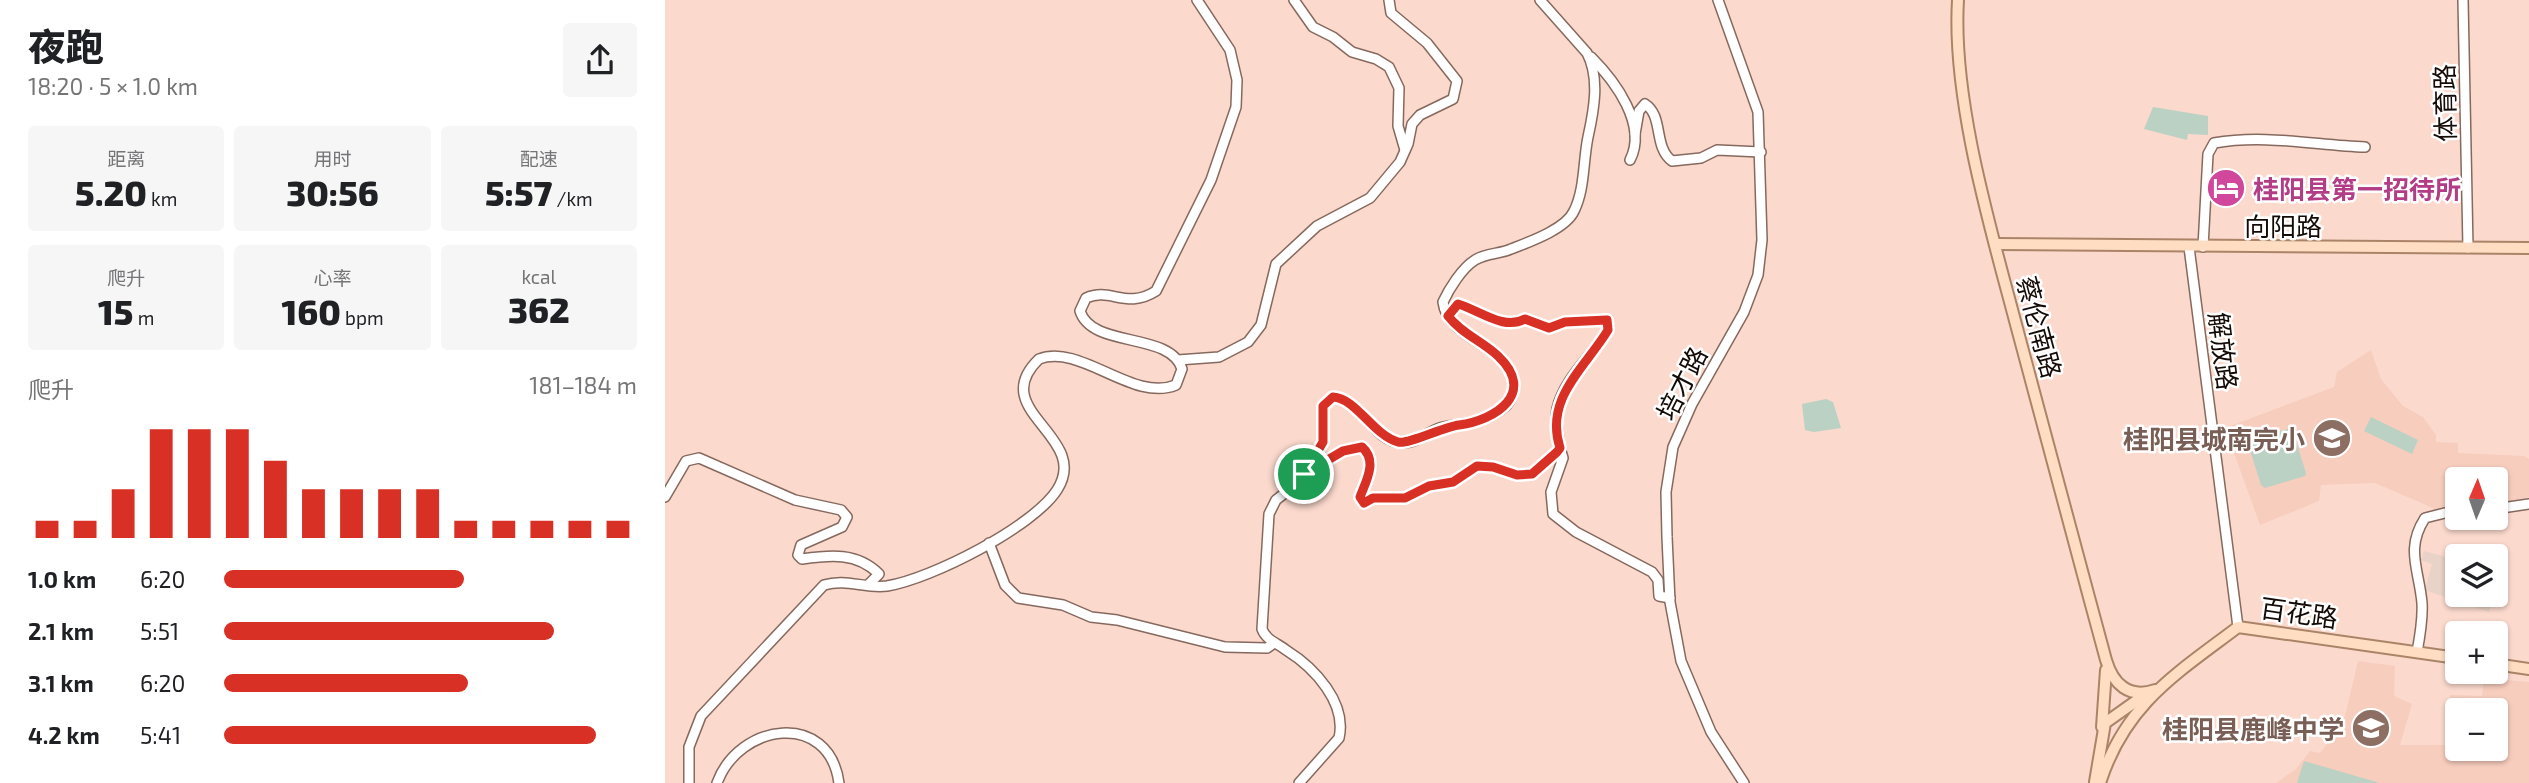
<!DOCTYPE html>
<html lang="zh">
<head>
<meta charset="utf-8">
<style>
	:root { --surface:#fff; --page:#f6f6f6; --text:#202124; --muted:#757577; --accent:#d93025 }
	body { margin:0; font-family:"Exo 2","Noto Sans SC",sans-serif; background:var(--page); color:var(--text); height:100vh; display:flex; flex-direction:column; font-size:26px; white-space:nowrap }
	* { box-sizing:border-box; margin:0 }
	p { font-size:23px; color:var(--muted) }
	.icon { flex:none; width:38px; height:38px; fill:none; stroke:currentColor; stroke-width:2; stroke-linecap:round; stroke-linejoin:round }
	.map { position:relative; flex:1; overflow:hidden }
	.sheet { display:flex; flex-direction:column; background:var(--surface); width:665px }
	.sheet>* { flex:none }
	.needle { width:46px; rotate:2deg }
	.controls { position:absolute; left:1780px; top:467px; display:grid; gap:14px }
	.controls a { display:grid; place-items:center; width:63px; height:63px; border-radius:7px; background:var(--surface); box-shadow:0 2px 5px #0004; font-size:35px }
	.pin { position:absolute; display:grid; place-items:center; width:60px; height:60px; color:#fff; margin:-30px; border:4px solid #fff; border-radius:50%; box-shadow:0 2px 7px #0007 }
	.round { display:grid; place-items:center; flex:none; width:74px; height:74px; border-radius:7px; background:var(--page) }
	.summary { display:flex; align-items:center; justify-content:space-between; height:119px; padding:0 28px }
	h1 { font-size:38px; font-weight:800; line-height:52px }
	.figures { display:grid; grid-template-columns:repeat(3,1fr); gap:10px; height:119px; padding:7px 28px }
	.figures div { display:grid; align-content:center; border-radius:7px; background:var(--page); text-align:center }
	.figures b { font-size:35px; font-weight:800 }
	.figures small { font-size:19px; font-weight:400 }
	.figures p { font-size:19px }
	.chart { height:196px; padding:14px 28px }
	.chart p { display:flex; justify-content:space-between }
	.chart svg { width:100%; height:126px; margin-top:7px; stroke:var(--accent); stroke-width:6 }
	ul { padding:0 28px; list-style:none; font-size:23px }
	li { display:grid; grid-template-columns:112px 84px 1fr; align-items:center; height:52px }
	li i { height:18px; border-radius:9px; background:var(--accent) }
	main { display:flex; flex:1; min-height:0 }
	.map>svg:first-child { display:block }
	.commercial { fill:#e9d2c7 }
	.built { fill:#f7cdbe; fill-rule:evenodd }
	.green { fill:#bad1c4 }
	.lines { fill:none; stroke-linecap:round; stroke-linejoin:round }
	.minor-casing { stroke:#86695e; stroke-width:12 }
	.major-casing { stroke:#ab8467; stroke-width:14 }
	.minor { stroke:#fff; stroke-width:9 }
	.major { stroke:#feddc3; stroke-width:10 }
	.route-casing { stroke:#fff; stroke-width:14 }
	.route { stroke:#d93025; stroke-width:9 }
	.labels { text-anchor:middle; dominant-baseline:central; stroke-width:5; stroke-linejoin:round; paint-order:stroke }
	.street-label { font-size:26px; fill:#140a06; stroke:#fff }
	.hotel-label { font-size:26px; font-weight:bold; fill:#b23c85; stroke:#fff; text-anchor:start }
	.education-label { font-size:26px; font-weight:bold; fill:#785e54; stroke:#fff; text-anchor:end }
</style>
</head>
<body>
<main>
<section class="sheet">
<div class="summary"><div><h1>夜跑</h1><p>18:20 · 5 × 1.0 km</p></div><a class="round"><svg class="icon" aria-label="share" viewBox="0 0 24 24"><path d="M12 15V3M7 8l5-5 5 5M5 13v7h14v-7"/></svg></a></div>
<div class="figures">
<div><p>距离</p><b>5.20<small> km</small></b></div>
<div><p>用时</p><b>30:56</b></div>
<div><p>配速</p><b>5:57<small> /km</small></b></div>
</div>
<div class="figures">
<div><p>爬升</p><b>15<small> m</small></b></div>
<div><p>心率</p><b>160<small> bpm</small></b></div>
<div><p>kcal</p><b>362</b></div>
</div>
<div class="chart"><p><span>爬升</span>181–184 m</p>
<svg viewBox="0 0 160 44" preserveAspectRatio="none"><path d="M5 44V38M15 44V38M25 44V27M35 44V6M45 44V6M55 44V6M65 44V17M75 44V27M85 44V27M95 44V27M105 44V27M115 44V38M125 44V38M135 44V38M145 44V38M155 44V38"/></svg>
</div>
<ul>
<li><b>1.0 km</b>6:20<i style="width:58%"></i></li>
<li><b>2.1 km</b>5:51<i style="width:80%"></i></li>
<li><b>3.1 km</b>6:20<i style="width:59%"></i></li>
<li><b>4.2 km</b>5:41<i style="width:90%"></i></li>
</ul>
</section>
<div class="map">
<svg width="1864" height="783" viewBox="0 0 1864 783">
	<rect width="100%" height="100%" fill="#fbd9cd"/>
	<polygon class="commercial" points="1759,551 1792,560 1792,595 1828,595 1824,612 1760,590 1767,564 1756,560"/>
	<g class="built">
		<polygon points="1706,350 1716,379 1738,406 1758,417 1771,435 1771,442 1793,443 1793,453 1859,456 1864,459 1864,497 1831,504 1830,480 1792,480 1792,508 1769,512 1768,508 1710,483 1656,485 1654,501 1595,525 1560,428 1669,387 1672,372"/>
		<path d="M1693 661 1730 666 1729 696 1747 704 1735 745H1784L1785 695 1817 696 1819 678 1864 682V783H1611L1631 769 1645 751 1655 753 1665 740 1680 716ZM1792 710H1830V749H1792Z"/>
	</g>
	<g class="green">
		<polygon points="1488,107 1543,116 1543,135 1523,134 1522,140 1479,129"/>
		<polygon points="1161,399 1168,402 1176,428 1149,432 1140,430 1137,404"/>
		<polygon points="1706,417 1753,440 1747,454 1699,431"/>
		<polygon points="1622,429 1629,435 1641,473 1640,476 1600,488 1596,485 1584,447 1590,439"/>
		<polygon points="1639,761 1715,783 1632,783"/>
	</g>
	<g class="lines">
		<g class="minor-casing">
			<g id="minor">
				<polyline points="629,0 648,27 668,37 687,52 711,59 724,67 734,88 733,126 740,150"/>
				<polyline points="1053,0 1093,112 1097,240 1093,275 1079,312 1027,404 1008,447 1001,492 1002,537 1005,602 1016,661 1046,732 1079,783"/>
				<polyline points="1798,0 1803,248"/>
				<path d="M926 57C950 81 983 125 965 160"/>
				<path d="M970 134 974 111 980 104C999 116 988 147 1007 161L1036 158 1052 150 1096 152"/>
				<polyline points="1524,247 1573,627"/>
				<path d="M1538 247 1543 154 1549 143C1599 134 1650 145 1700 147"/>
				<polyline points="513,360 554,357 583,342 596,325 611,264 652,226 705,198 735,162 743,144 747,124 755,115 788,99 792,81 762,43 726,13 724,0"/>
				<polyline points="895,448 898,458 886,492 888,514 911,532 987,572 993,580 994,596 1005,598"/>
				<path d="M641 473 678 451 697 447C714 462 701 481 695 497L699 503 708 498H740L764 486 788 482 812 466 828 467 852 475 867 474 892 452C897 441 889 423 892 409 899 378 927 356 943 330L942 320 900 322 884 328 860 319C839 331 814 310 793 304L783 316"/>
				<path d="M0 497 21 461 34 458 130 500 176 510 182 517 177 527 136 545 133 555 137 559C165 555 192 552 214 574L203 585"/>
				<polyline points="1830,509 1864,504"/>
				<polyline points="324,543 340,585 353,598 398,605 426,617 452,620 560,647 602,648 609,643"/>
				<path d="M1752 652C1755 636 1758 619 1757 603 1754 569 1740 549 1760 518L1792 510"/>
				<path d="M24 783V747L36 716 159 585C181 578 200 589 222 586 266 579 368 527 392 490 427 436 320 411 374 359 416 343 468 403 511 385L517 369C505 331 427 349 415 311L421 298C446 287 461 310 491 291L546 180 571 107 572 80 565 50 532 0"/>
				<path d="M52 783C74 723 164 710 174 783"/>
				<path d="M634 783 674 738C682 703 650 668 621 650 612 643 601 640 597 629L604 514 611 500 634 482 658 442V406L668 397C696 398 708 443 738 443 753 443 764 430 778 427 798 423 817 423 834 411 843 406 847 400 848 390 852 345 783 343 778 302 784 289 797 268 810 260 821 253 835 254 846 249 864 242 901 229 909 211 920 189 918 161 923 137 929 110 935 78 922 53L875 0"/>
			</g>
		</g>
		<g class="major-casing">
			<g id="major">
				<path d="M1293 0C1287 97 1324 223 1349 317 1380 432 1410 546 1441 660 1448 684 1464 699 1490 690"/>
				<polyline points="1330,244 1864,248"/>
				<polyline points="1830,664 1864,669"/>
				<polyline points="1437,727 1441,670"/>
				<polyline points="1430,782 1440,723 1481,694"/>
				<path d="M1435 783C1460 704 1511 674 1573 627L1792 658"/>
			</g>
		</g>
		<use href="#minor" class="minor"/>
		<use href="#major" class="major"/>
	</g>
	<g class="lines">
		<g class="route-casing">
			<path id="route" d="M793 304C814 310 839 331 860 319L884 328 900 322 942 320 943 330C920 368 879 398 895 448L892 452 867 474 852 475 828 467 812 466 788 482 764 486 740 498H708L699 503 695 497C701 481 713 461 697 447L678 451 639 474 658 442V406L668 397C691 398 708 435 733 442 742 445 778 427 794 425 831 420 872 393 833 356 817 341 797 334 783 316Z"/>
		</g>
		<use href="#route" class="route"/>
	</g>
	<defs>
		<g id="hotel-disc" transform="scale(2.0125)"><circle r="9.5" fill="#d1479c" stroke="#fff"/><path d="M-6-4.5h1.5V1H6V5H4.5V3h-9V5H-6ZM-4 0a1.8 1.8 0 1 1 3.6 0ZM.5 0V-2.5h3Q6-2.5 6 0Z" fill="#fff"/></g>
		<g id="school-disc" transform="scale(2.0125)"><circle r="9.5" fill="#8d6e63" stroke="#fff"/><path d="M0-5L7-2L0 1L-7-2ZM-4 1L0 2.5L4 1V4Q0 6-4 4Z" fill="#fff"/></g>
	</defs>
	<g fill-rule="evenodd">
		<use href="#hotel-disc" x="1561" y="188"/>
		<use href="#school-disc" x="1667" y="438"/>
		<use href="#school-disc" x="1706" y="728"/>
	</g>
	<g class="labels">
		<g class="street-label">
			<text transform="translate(1779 103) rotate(-91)">体育路</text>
			<text x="1618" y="225">向阳路</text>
			<text transform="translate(1375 327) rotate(75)">蔡伦南路</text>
			<text transform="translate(1559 351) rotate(83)">解放路</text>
			<text transform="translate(1016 383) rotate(-63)">培才路</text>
			<text transform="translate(1634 612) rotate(8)">百花路</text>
		</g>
		<g class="hotel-label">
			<text x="1588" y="188">桂阳县第一招待所</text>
		</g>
		<g class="education-label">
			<text x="1640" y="438">桂阳县城南完小</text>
			<text x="1679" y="728">桂阳县鹿峰中学</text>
		</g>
	</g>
</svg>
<div class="controls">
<a><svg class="needle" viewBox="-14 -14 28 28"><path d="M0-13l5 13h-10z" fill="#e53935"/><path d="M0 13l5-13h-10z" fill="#757577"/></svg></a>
<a><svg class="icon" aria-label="layers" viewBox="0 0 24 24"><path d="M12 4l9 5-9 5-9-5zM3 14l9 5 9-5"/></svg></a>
<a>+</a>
<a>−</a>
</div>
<div class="pin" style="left:639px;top:474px;background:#1e9e55"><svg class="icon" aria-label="arrive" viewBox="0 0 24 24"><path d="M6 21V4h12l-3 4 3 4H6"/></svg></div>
</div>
</main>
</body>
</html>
